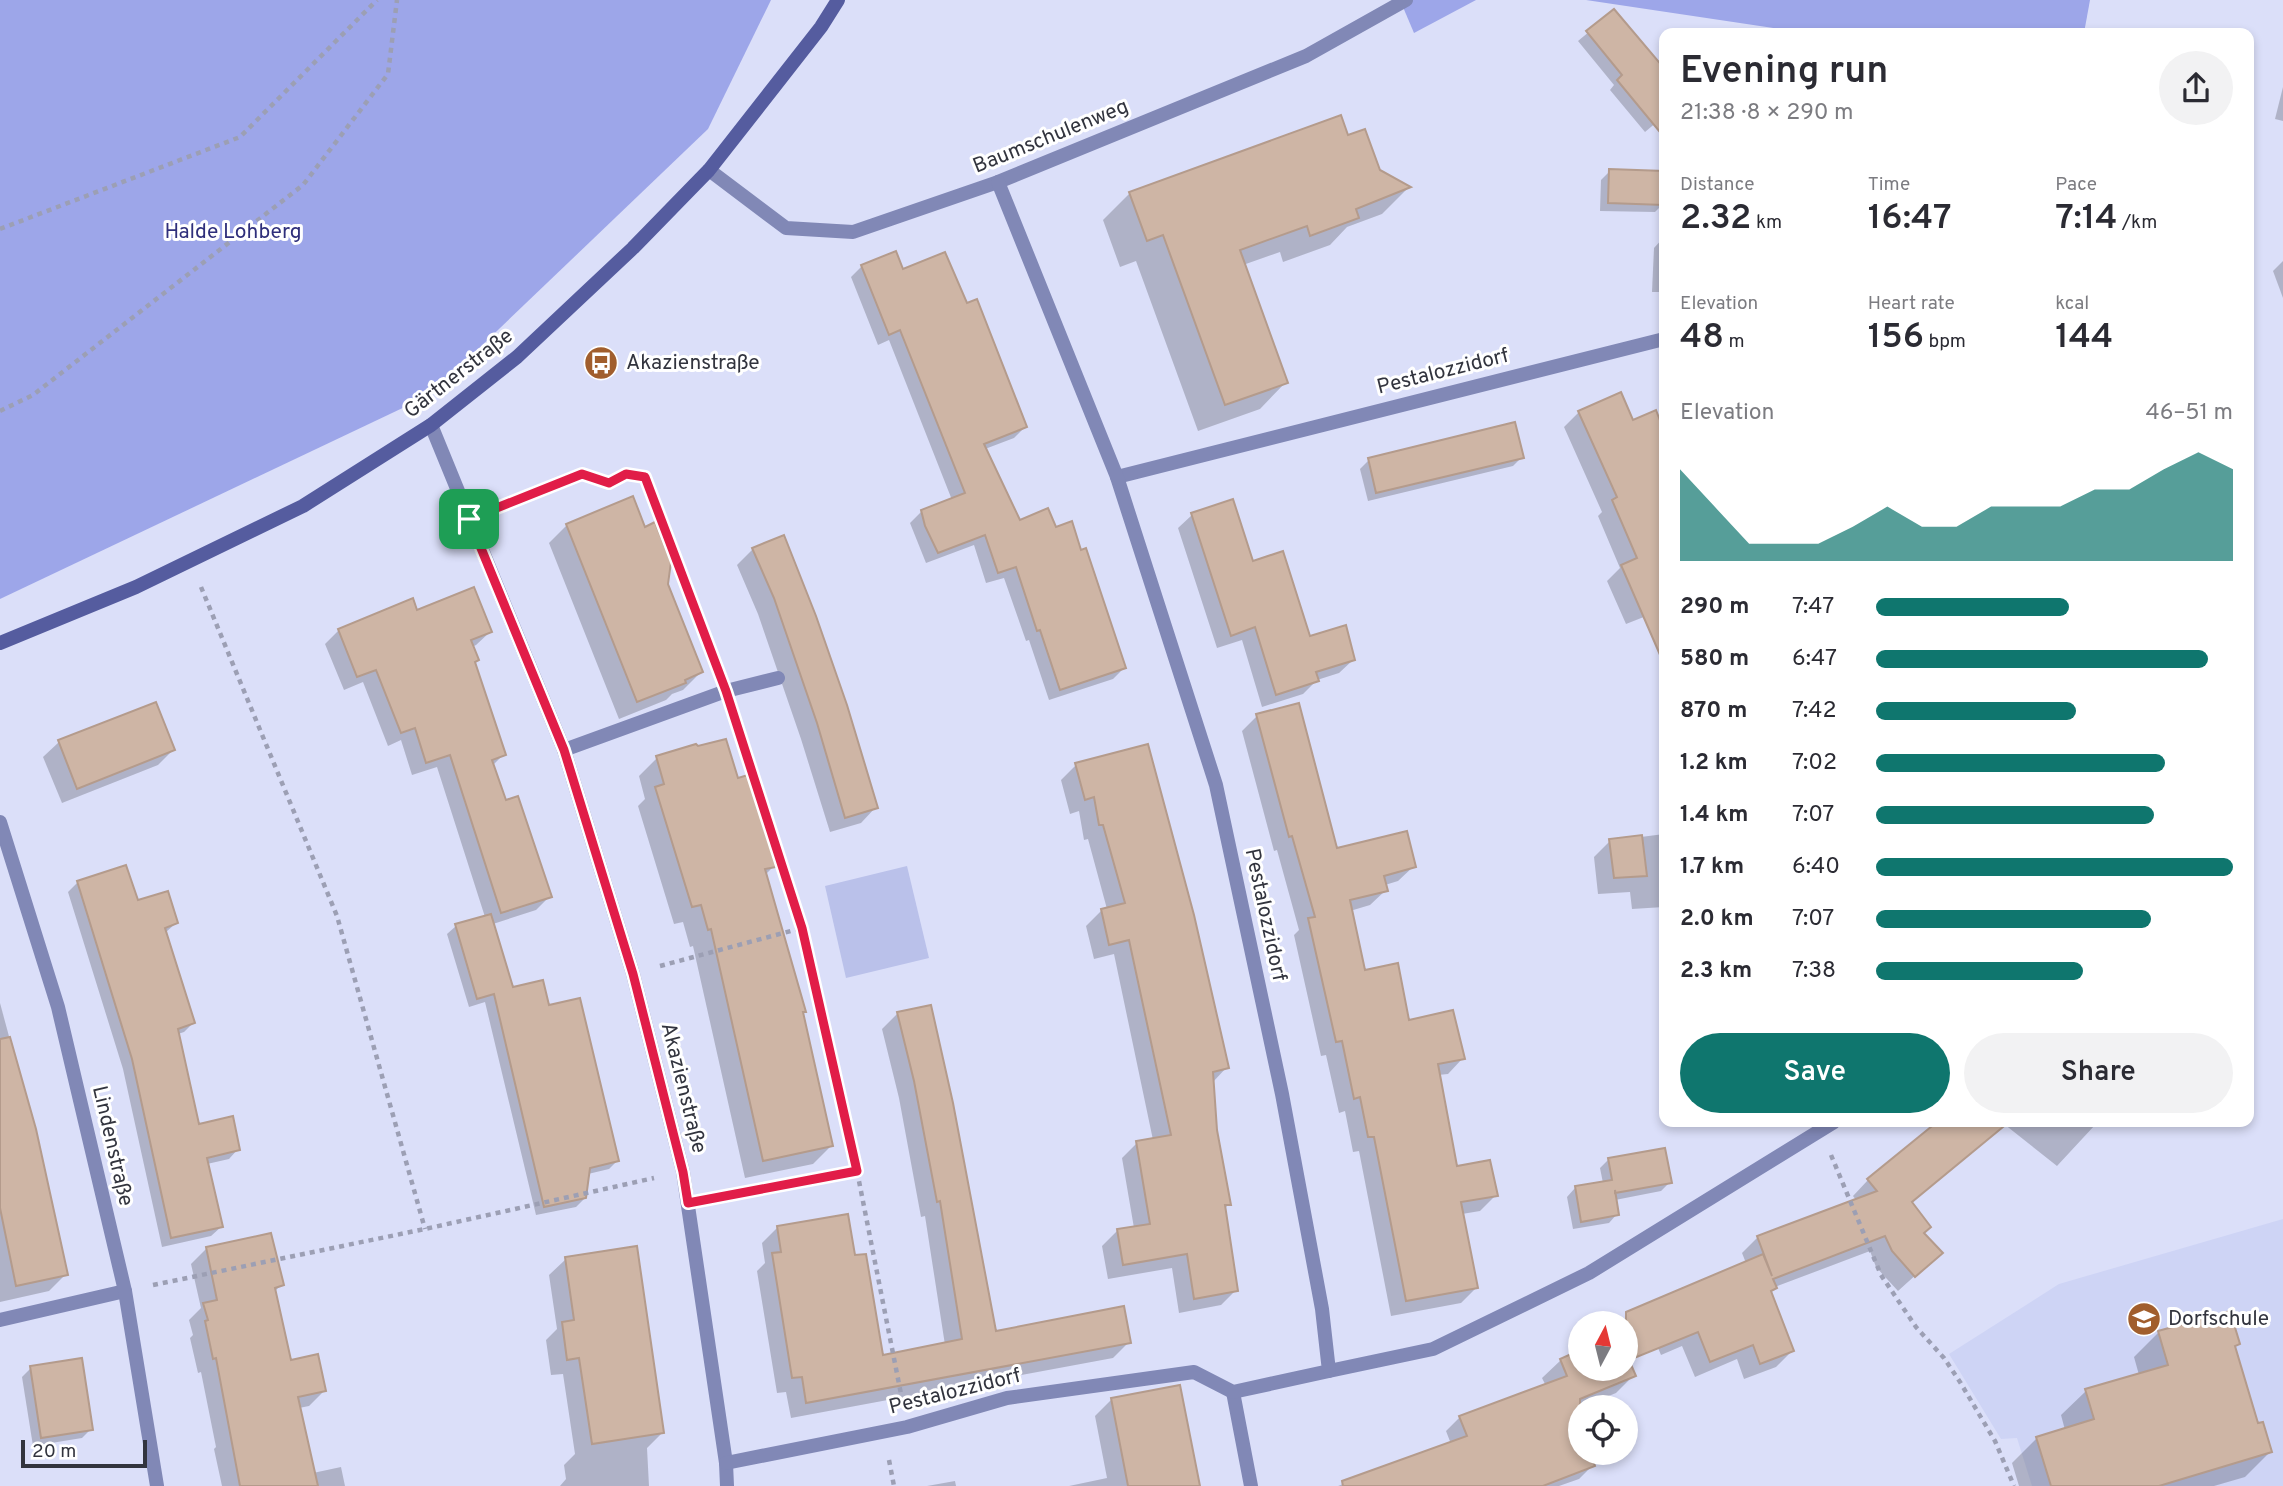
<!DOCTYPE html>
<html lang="en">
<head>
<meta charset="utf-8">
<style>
	:root { --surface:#fff; --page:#f2f2f3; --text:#2b2b33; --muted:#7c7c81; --accent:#0f766e }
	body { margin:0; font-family:Overpass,sans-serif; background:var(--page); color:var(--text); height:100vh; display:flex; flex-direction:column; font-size:26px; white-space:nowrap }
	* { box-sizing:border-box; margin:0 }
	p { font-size:23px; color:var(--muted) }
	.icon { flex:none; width:38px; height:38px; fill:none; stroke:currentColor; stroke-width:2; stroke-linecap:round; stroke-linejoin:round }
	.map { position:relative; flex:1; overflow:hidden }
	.sheet { position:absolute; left:1659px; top:28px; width:595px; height:1099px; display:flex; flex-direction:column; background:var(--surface); border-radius:14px; box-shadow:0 4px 10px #0003 }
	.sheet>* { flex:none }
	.needle { width:46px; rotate:7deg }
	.buttons { position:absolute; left:1568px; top:1311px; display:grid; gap:14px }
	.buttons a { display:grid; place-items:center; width:70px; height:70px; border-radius:50%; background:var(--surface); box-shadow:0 4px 10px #0003; font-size:35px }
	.scale { position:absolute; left:21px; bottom:18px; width:126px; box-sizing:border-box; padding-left:7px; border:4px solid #32343e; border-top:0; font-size:19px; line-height:24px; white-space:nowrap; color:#32343e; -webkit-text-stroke:5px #fff; paint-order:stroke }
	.pin { position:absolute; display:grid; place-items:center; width:60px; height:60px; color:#fff; margin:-30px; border-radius:14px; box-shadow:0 4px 10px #0006 }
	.round { display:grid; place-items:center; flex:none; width:74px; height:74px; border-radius:37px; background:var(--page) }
	.overview { display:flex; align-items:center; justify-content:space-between; height:119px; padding:0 21px }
	h1 { font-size:38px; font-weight:600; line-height:52px }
	.figures { display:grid; grid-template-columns:repeat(3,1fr); gap:10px; height:119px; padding:7px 21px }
	.figures div { display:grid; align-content:center }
	.figures b { font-size:35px; font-weight:600 }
	.figures small { font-size:19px; font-weight:400 }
	.figures p { font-size:19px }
	.chart { height:196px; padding:14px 21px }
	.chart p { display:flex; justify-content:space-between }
	.chart svg { width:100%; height:126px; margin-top:7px; fill:var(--accent); opacity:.7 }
	.primary-button { display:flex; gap:14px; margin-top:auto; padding:14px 21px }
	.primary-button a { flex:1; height:80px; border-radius:42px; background:var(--accent); color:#fff; font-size:28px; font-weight:600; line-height:80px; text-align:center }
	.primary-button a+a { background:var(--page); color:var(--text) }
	ul { padding:0 21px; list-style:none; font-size:23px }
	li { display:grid; grid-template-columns:112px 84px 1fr; align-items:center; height:52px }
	li i { height:18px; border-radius:9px; background:var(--accent) }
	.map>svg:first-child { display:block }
	.built { fill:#ced4f5 }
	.green { fill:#bac1ea }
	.forest { fill:#9da6e9 }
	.shadow { fill:#0003 }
	.building { fill:#ceb5a5; stroke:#b49b8c; stroke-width:2 }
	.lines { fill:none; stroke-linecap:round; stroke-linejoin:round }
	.path { stroke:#9c9fb4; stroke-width:4.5; stroke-dasharray:5 5; stroke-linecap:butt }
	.lane { stroke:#8188b6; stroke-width:14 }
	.street { stroke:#8188b6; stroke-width:14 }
	.secondary { stroke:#555c9f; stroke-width:14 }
	.route-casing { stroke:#fff; stroke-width:14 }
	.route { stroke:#e11d48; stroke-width:9 }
	.labels { text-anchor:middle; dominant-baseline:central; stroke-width:6; stroke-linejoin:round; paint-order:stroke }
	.street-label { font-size:21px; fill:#32343e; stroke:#fff }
	.park-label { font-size:21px; fill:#2f2f7b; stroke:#fff }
	.poi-label { font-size:21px; fill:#32343e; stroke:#fff; text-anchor:start }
</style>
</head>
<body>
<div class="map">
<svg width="2283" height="1486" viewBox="0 0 2283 1486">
	<rect width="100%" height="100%" fill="#dbdff9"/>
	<polygon class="built" points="2283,1219 2283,1486 2032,1486 2017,1438 2001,1439 1949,1354 2059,1284"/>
	<polygon class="green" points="907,866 929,958 846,978 825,886"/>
	<g class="forest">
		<polygon points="0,0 771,0 708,129 430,395 0,599"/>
		<polygon points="1400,0 1476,0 1414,33"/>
		<polygon points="1586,0 2090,0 2084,33 1806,33"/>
	</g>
	<g class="shadow">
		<polygon points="1614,11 1644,57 1664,82 1664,116 1645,132 1610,90 1614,85 1578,41"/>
		<polygon points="2283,87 2283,121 2275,119"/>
		<polygon points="1347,138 1379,172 1408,188 1382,214 1347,227 1330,245 1283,262 1280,252 1243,265 1286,382 1260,409 1198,431 1136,261 1120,267 1103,220 1130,193"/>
		<polygon points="1610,171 1664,173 1663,204 1655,212 1600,211 1601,180"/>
		<polygon points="1664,237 1664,292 1652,292 1654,248"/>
		<polygon points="2283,261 2283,298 2273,271"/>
		<polygon points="862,266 902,271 1025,427 1014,438 985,449 1019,522 1055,529 1080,552 1124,668 1113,679 1049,700 1029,640 1026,641 1004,578 986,583 974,545 926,563 910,523 922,511 952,500 889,340 878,345 851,277"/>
		<polygon points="1579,412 1633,422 1655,412 1664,434 1664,606 1659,611 1626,624 1607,581 1620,568 1598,516 1602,512 1564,427"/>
		<polygon points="1522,457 1513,466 1368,501 1360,469 1369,460"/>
		<polygon points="1192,515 1252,563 1309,639 1353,660 1339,673 1317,680 1303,694 1262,707 1242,640 1217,648 1178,528"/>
		<polygon points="567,525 666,584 701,672 683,690 672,694 666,700 619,719 549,543"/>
		<polygon points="753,549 876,807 861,823 830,832 801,739 758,614 737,565"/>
		<polygon points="416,612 490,632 476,645 472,647 474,663 504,754 492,766 505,802 550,896 536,910 493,924 512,989 548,1007 618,1160 609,1169 588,1174 585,1198 576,1207 536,1215 485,1002 469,1007 447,934 456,926 485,917 437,767 412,775 401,740 388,746 363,682 344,690 325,644 339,630"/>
		<polygon points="155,704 173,750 158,765 62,803 43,757 59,742"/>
		<polygon points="1257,716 1336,850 1414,866 1398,881 1385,885 1386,890 1370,905 1350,911 1364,972 1408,1022 1463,1058 1448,1074 1438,1075 1456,1168 1496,1195 1480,1211 1462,1214 1476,1288 1461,1303 1391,1316 1359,1151 1353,1152 1345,1111 1339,1113 1326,1055 1321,1056 1294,935 1299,930 1277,850 1274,851 1242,731"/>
		<polygon points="1147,746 1227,1067 1212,1083 1216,1131 1229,1204 1224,1209 1236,1290 1221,1305 1179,1313 1172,1268 1108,1279 1102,1246 1117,1231 1134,1228 1122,1158 1137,1143 1153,1140 1114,954 1094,959 1086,926 1101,911 1107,909 1088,839 1084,840 1079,811 1070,814 1061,780 1076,765"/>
		<polygon points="657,758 737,781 774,866 765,875 802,1013 831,1146 813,1164 745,1178 693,946 690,947 683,922 674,924 638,806 645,799 639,776"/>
		<polygon points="1664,834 1664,907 1632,909 1630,892 1598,894 1594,857 1610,841"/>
		<polygon points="78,882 137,902 176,923 165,933 193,1023 184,1032 178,1034 198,1126 238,1149 229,1159 207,1164 221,1227 211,1236 162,1247 123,1069 68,892"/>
		<polygon points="0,1003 34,1129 66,1274 49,1291 0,1302"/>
		<polygon points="898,1013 994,1333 1129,1342 1113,1358 791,1418 786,1392 777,1393 757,1271 765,1263 762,1243 778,1227 853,1257 882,1357 945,1345 925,1216 921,1217 899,1098 882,1029"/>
		<polygon points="1939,1122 2091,1122 2095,1125 2057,1166 2004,1124 1910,1204 1922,1233 1940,1253 1898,1291 1876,1267 1870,1251 1775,1287 1770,1293 1792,1351 1776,1367 1744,1379 1737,1359 1695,1377 1682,1346 1661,1355 1644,1315 1746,1263 1742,1253 1758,1237 1856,1200 1853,1196 1868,1180"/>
		<polygon points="1609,1159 1670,1182 1661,1191 1615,1200 1617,1214 1609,1223 1573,1229 1567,1197 1575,1188 1603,1183 1600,1168"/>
		<polygon points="207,1248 282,1284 274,1292 290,1362 324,1391 309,1406 299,1408 313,1473 341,1467 345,1486 222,1486 214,1449 216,1447 201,1372 198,1373 190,1338 193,1335 189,1320 201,1308 191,1264"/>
		<polygon points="566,1259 662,1433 647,1448 649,1486 560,1486 566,1479 564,1465 575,1454 563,1374 551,1375 546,1340 557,1329 549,1275"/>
		<polygon points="2159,1332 2238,1344 2233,1348 2257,1425 2270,1452 2245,1477 2214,1486 2019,1486 2012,1463 2037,1438 2065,1430 2061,1415 2086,1391 2139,1375 2134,1357"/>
		<polygon points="1580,1352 1580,1368 1626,1368 1626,1356 1634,1375 1616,1393 1572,1411 1580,1432 1580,1452 1593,1465 1579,1479 1559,1486 1338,1486 1451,1444 1446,1431 1460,1417 1546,1386 1542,1378 1561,1360"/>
		<polygon points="31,1368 91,1429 82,1438 33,1446 22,1377"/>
		<polygon points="1112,1399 1198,1486 1069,1486 1107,1478 1095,1416"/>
		<polygon points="955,1481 956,1486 927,1486"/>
	</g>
	<g class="building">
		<polygon points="1614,9 1664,68 1664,137 1617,80 1622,75 1586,31"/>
		<polygon points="1341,115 1348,135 1365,129 1380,170 1411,187 1356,209 1359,218 1310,236 1307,226 1240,250 1288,383 1225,405 1163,235 1147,241 1129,192"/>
		<polygon points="1609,169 1664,171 1664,205 1608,203"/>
		<polygon points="896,251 903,269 945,252 967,303 977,299 1027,427 984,444 1020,520 1048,508 1056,527 1072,521 1081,550 1086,548 1126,668 1060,690 1040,630 1037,631 1016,567 998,573 985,535 938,553 925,526 921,510 965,493 900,330 889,335 861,265"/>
		<polygon points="1621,392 1633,420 1656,410 1664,431 1664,664 1621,565 1637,558 1612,500 1617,497 1578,411"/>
		<polygon points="1515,422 1524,458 1376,493 1368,458"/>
		<polygon points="633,496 645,527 655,522 671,562 668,584 703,672 685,680 686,683 637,702 566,524"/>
		<polygon points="1233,499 1253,561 1283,551 1310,636 1346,625 1355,660 1316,672 1319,681 1276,695 1255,627 1231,636 1191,513"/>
		<polygon points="784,535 816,616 847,705 878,808 845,818 817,723 774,598 752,548"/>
		<polygon points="474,587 492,632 471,640 479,660 475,662 506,755 492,760 506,800 518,796 552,897 501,913 450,755 426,763 415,728 401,733 376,670 357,677 338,629 413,598 417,610"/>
		<polygon points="156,702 175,750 77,789 58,740"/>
		<polygon points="1299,703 1337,848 1407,831 1416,867 1384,876 1388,891 1350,900 1365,970 1398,963 1409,1020 1453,1010 1465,1059 1438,1064 1457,1166 1490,1160 1498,1196 1461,1202 1478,1288 1406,1301 1374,1137 1368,1137 1360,1097 1354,1099 1342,1041 1336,1042 1308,918 1315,917 1292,836 1289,837 1256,714"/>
		<polygon points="726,739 738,778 748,775 776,867 765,869 806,1012 803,1012 833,1146 763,1161 711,929 708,930 701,905 692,907 655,787 664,784 656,756 696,744 698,746"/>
		<polygon points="1148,744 1194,915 1229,1068 1213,1072 1217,1130 1231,1205 1225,1205 1238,1291 1194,1299 1187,1254 1123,1265 1117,1229 1150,1224 1136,1141 1171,1135 1129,940 1109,945 1101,909 1125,903 1103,825 1099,825 1094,797 1085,800 1075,763"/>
		<polygon points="1642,835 1647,876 1614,878 1609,839"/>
		<polygon points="126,865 138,900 168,891 178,923 165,928 195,1023 178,1029 199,1124 233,1116 240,1150 207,1158 223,1227 171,1238 132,1059 77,881"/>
		<polygon points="491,914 513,987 543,980 549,1005 580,998 619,1161 590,1168 586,1198 544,1207 494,994 477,999 455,924"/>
		<polygon points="931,1005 953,1103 996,1331 1124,1306 1131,1343 806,1403 802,1377 792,1378 772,1253 781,1252 777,1226 848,1214 855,1255 866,1254 883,1355 962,1339 940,1201 937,1202 914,1081 897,1012"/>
		<polygon points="10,1037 36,1129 68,1275 16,1286 0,1208 0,1039"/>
		<polygon points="1937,1122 2009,1122 1912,1202 1931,1227 1924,1233 1943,1253 1915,1277 1892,1251 1885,1236 1773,1279 1777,1288 1771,1291 1794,1351 1760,1364 1753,1345 1710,1362 1698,1332 1629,1360 1636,1376 1580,1399 1580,1452 1590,1452 1595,1466 1543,1486 1343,1486 1342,1481 1467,1436 1459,1416 1567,1376 1560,1359 1580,1350 1580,1368 1626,1368 1626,1312 1763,1254 1772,1276 1757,1236 1877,1191 1867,1179"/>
		<polygon points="1665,1148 1672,1183 1615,1193 1615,1190 1619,1215 1581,1222 1575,1186 1612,1180 1608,1158"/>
		<polygon points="271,1233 284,1285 275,1288 291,1360 318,1354 326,1391 298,1397 318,1486 240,1486 216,1358 213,1359 205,1321 208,1320 203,1303 217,1300 206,1247"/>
		<polygon points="637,1246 664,1433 592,1444 579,1358 567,1360 562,1322 574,1320 565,1257"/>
		<polygon points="2230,1311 2240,1344 2235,1346 2258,1423 2263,1422 2272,1452 2159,1486 2051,1486 2036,1437 2094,1419 2085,1389 2168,1365 2158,1331"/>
		<polygon points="82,1358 93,1430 41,1438 30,1366"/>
		<polygon points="1180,1385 1200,1486 1128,1486 1111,1398"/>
	</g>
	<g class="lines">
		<g class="path">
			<polyline points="0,229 240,137 377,0"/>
			<polyline points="0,411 33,395 303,185 388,74 397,0"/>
			<polyline points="496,509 582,475 609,483 626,474 645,477 716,664"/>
			<polyline points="201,587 337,916 425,1229"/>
			<polyline points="735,718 802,928 857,1171 902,1399"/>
			<polyline points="660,966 802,928"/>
			<polyline points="1831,1155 1881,1275 1916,1327 1944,1358 1960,1382 1995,1441 2014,1486"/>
			<polyline points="717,1197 857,1171"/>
			<polyline points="153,1285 425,1229 654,1178"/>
			<polyline points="889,1460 894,1486"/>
		</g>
		<polyline class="lane" points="0,1320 125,1291"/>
		<g class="street">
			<polyline points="709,170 786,228 853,232 998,182 1306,56 1406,0"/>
			<polyline points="431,425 564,750 633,974 683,1172 726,1463 727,1486"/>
			<polyline points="1117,477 1664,339"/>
			<polyline points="564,750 726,691 778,678"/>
			<polyline points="0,822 58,1007 125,1291 157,1486"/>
			<polyline points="1329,1371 1433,1349 1589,1273 1834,1122"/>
			<polyline points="1233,1392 1251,1486"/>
			<polyline points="726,1463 907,1427 1007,1398 1194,1372 1233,1392 1329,1371 1322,1309 1282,1094 1216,785 1117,477 998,182"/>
		</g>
		<polyline class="secondary" points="0,643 136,587 303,506 431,425 517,357 633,248 709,170 821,27 838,0"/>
	</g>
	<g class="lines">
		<g class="route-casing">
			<polygon id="route" points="582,474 609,483 626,474 645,477 726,691 802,928 857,1171 688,1203 683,1172 633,974 564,750 469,519"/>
		</g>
		<use href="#route" class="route"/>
	</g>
	<defs>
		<g id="bus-disc" transform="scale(1.75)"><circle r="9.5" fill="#a15e2d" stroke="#fff"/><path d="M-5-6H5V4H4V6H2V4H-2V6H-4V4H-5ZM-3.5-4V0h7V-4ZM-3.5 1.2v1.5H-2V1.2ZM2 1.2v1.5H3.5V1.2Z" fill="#fff"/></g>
		<g id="school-disc" transform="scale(1.75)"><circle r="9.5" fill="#a15e2d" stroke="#fff"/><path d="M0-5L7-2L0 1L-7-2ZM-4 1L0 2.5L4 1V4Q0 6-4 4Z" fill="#fff"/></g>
	</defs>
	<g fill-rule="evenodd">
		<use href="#bus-disc" x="601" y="363"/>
		<use href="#school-disc" x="2144" y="1319"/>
	</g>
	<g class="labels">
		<g class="street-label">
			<text transform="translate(1051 137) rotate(-22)">Baumschulenweg</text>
			<text transform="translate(1443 372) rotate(-14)">Pestalozzidorf</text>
			<text transform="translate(459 374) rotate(-38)">Gärtnerstraße</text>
			<text transform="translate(1265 915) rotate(78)">Pestalozzidorf</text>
			<text transform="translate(683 1088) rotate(76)">Akazienstraße</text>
			<text transform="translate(112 1146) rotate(77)">Lindenstraße</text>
			<text transform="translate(955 1392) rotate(-14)">Pestalozzidorf</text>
		</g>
		<g class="park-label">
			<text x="233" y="232">Halde Lohberg</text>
		</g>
		<g class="poi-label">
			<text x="626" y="363">Akazienstraße</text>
			<text x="2168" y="1319">Dorfschule</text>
		</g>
	</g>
</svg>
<div class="buttons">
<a><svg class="needle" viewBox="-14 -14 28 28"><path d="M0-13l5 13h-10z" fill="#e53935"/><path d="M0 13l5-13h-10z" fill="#7c7c81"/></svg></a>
<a><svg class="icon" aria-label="locate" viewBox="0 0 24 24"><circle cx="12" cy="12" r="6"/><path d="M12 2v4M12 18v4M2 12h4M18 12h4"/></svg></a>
</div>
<div class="scale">20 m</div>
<div class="pin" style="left:469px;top:519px;background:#1e9e55"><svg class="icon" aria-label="arrive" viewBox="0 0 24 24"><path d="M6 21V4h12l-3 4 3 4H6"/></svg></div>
<section class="sheet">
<div class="overview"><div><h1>Evening run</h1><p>21:38 · 8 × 290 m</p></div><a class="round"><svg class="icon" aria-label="share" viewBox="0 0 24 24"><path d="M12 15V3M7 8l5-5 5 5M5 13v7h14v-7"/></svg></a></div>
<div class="figures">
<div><p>Distance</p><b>2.32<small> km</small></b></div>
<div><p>Time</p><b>16:47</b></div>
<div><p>Pace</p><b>7:14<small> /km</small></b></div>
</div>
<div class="figures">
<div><p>Elevation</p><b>48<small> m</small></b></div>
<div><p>Heart rate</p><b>156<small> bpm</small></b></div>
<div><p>kcal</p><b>144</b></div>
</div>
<div class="chart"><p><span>Elevation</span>46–51 m</p>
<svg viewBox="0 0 160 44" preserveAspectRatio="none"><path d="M0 44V12L10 25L20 38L30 38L40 38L50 32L60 25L70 32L80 32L90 25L100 25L110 25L120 19L130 19L140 12L150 6L160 12V44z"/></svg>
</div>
<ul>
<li><b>290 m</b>7:47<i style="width:54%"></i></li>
<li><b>580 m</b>6:47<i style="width:93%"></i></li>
<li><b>870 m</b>7:42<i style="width:56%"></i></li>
<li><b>1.2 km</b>7:02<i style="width:81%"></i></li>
<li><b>1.4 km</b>7:07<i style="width:78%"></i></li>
<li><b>1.7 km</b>6:40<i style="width:100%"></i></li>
<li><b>2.0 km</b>7:07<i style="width:77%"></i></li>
<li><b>2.3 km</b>7:38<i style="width:58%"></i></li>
</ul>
<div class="primary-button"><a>Save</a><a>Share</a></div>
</section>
</div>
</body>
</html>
